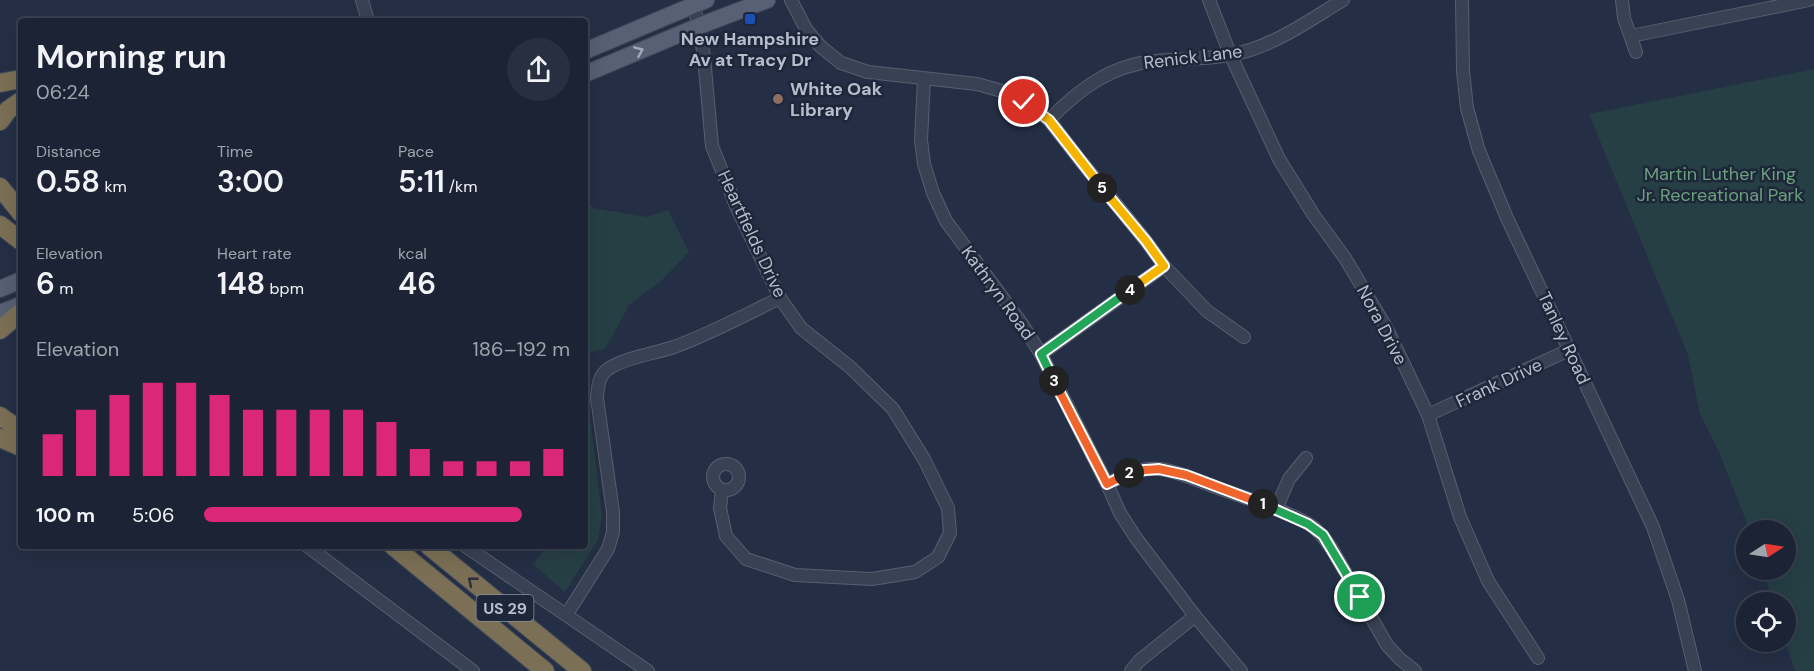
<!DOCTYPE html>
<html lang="en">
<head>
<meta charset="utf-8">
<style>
	:root { --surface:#1b2334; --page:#282f40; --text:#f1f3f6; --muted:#a0a4ac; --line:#39404f; --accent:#db2777 }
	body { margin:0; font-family:"DM Sans",sans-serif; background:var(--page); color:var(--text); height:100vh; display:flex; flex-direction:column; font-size:22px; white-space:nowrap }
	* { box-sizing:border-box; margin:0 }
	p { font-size:20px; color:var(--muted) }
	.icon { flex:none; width:33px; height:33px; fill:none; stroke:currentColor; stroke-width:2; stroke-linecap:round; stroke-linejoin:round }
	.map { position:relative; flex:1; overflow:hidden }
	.details { position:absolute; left:18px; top:18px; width:570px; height:531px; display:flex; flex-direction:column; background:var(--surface); border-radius:6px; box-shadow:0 6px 24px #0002,0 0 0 2px var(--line) }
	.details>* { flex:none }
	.needle { width:39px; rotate:78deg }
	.controls { position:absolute; left:1736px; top:520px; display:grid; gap:12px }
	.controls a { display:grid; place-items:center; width:60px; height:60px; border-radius:50%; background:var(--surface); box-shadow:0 6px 24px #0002,0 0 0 2px var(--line); font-size:30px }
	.pin { position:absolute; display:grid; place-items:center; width:51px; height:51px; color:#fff; margin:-26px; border:3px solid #fff; border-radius:50%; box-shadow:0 2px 6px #0007 }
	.km { position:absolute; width:30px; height:30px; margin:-15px; border-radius:50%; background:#222; color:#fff; font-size:16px; line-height:30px; text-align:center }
	.round { display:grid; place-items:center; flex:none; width:63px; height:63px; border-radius:32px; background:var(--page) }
	.overview { display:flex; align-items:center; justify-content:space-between; height:102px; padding:0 18px }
	h1 { font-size:33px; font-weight:600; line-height:45px }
	.metrics { display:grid; grid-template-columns:repeat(3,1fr); gap:9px; height:102px; padding:6px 18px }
	.metrics div { display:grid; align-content:center }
	.metrics b { font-size:30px; font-weight:600 }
	.metrics small { font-size:16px; font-weight:400 }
	.metrics p { font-size:16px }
	.chart { height:168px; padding:12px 18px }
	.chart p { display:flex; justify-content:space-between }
	.chart svg { width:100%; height:108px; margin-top:6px; stroke:var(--accent); stroke-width:6 }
	ul { padding:0 18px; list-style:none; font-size:20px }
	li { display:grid; grid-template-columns:96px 72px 1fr; align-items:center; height:45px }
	li i { height:15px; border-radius:8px; background:var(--accent) }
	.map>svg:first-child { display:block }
	.green { fill:#263f45 }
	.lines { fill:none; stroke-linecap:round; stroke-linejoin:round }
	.minor-casing { stroke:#575f71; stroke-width:14 }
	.major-casing { stroke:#434a5d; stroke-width:18 }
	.highway-casing { stroke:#41495b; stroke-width:20 }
	.minor { stroke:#394154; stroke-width:12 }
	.major { stroke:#576074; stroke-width:16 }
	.highway { stroke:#7b7055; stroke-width:18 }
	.oneway { stroke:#a3aabb }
	.oneway2 { stroke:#2c313d }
	.split-1-casing { stroke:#fff; stroke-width:12 }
	.split-2-casing { stroke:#fff; stroke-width:12 }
	.split-3-casing { stroke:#fff; stroke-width:12 }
	.split-4-casing { stroke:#fff; stroke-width:12 }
	.split-5-casing { stroke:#fff; stroke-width:12 }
	.split-6-casing { stroke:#fff; stroke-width:12 }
	.split-1 { stroke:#22a559; stroke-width:8 }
	.split-2 { stroke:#f0652b; stroke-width:8 }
	.split-3 { stroke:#f0652b; stroke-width:8 }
	.split-4 { stroke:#22a559; stroke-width:8 }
	.split-5 { stroke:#f5b400; stroke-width:8 }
	.split-6 { stroke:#f5b400; stroke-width:8 }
	.transit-dot { fill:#1a4fb4; stroke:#1e2639; stroke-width:2 }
	.education-dot { fill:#8d6e63; stroke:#1e2639; stroke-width:2 }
	.labels { text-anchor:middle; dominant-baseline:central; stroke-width:5; stroke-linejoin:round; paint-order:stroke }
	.shield { fill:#1e2639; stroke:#8890a1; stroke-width:1.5 }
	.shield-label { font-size:16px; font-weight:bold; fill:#b6bdcd }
	.poi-label { font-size:18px; font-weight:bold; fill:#b6bdcd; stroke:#1e2639 }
	.street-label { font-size:18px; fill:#b6bdcd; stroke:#1e2639 }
	.park-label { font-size:18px; fill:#6ba07d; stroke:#1e2639 }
</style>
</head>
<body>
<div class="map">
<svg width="1814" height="671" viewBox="0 0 1814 671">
	<rect width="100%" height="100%" fill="#242f45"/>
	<g class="green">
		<polygon points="1814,69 1814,671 1795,671 1785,641 1785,603 1773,603 1763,570 1785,570 1785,531 1750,531 1719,452 1700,414 1688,355 1589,114"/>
		<polygon points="585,202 594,208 647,217 668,210 689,252 663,279 629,305 605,349 585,353"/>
		<polygon points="585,383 586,384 602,515 598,540 565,592 533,564 547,546 585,546"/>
	</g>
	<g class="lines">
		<g class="minor-casing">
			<g id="minor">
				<polyline points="362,0 368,21"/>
				<polyline points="692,0 699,26 704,57 712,146 736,206 780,298 801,328 850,367 893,409 924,459 948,508 950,533 938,557 915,572 872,579 795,575 746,559 726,536 720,508 722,490"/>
				<polyline points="791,0 806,29 820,46 841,63 868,72 977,84 1002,91 1025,102 1049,120 1080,160 1146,241 1164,266 1207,311 1244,337"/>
				<polyline points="1209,0 1230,54 1279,159 1313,214 1345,258 1386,327 1428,415 1460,517 1488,581 1538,658"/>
				<polyline points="1462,0 1463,71 1467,108 1479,151 1507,218 1653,527 1678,600 1695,671"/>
				<polyline points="1622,0 1624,18 1636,52"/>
				<polyline points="1631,36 1809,0"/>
				<polyline points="924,79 921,140 924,164 933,193 946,221 1022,324 1041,354 1107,484 1120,513 1136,538 1195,616 1241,671"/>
				<path d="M1049 120C1079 89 1111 65 1155 61 1187 58 1219 60 1250 50 1284 39 1313 18 1343 0"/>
				<polyline points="1041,354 1164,266"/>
				<polyline points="1428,415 1569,350"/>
				<circle cx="726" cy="477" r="13"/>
				<path d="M1107 484C1124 475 1141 467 1160 469 1181 472 1201 482 1221 489 1250 500 1280 508 1307 523 1318 529 1325 539 1332 549L1387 645 1400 659 1415 671"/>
				<polyline points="1276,509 1289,479 1306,458"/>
				<polyline points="307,546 473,671"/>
				<polyline points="465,546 648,671"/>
				<path d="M567 614 608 549 613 532V512L597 398C598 388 598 376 608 369 627 357 653 354 674 347 710 334 745 315 780 298"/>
				<polyline points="1131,671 1139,661 1195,616"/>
			</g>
		</g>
		<g class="major-casing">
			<g id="major">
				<polyline points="585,51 706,0"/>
				<polyline points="585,74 699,26 767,0"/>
				<polyline points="0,289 21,280"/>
				<polyline points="0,313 21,305"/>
			</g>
		</g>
		<g class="highway-casing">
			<g id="highway">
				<polyline points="0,83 21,79"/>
				<polyline points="0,121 8,110 21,101"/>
				<polyline points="0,187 21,213"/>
				<polyline points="0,225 21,241"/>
				<polyline points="0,330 21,312"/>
				<polyline points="0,416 21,431"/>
				<polyline points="0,438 21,447"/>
				<polyline points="393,546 545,671"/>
				<polyline points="429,546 582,671"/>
			</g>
		</g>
		<use href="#minor" class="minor"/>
		<use href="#major" class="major"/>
		<use href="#highway" class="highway"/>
	</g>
	<defs><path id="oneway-chevron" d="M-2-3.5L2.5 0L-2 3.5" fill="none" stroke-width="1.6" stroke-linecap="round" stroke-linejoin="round" transform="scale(1.5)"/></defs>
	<use class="oneway" href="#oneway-chevron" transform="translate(639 51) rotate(-23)"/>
	<use class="oneway2" href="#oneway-chevron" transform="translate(472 581) rotate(-141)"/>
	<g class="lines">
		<g class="split-1-casing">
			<polyline id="split-1" points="1263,504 1308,524 1323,535 1360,597"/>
		</g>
		<g class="split-2-casing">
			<polyline id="split-2" points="1129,473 1145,470 1159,469 1186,475 1263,504"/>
		</g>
		<g class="split-3-casing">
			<polyline id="split-3" points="1054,381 1107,484 1129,473"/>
		</g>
		<g class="split-4-casing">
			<polyline id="split-4" points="1054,381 1041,354 1130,290"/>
		</g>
		<g class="split-5-casing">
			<polyline id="split-5" points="1102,188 1146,241 1164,266 1130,290"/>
		</g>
		<g class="split-6-casing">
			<polyline id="split-6" points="1024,102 1049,120 1102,188"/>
		</g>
		<use href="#split-1" class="split-1"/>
		<use href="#split-2" class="split-2"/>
		<use href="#split-3" class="split-3"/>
		<use href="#split-4" class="split-4"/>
		<use href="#split-5" class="split-5"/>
		<use href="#split-6" class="split-6"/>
	</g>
	<rect class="transit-dot" x="744" y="13" width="12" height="12" rx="3"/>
	<circle class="education-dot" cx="778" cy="99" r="6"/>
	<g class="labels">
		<rect class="shield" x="476.5" y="595" width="57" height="26" rx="4.5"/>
		<g class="shield-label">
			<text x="505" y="608">US 29</text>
		</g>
		<g class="poi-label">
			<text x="750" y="39">New Hampshire<tspan x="750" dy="21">Av at Tracy Dr</tspan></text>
			<text x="790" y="89" text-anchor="start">White Oak<tspan x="790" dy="21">Library</tspan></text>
		</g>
		<g class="street-label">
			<text transform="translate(1193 57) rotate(-7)">Renick Lane</text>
			<text transform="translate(752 234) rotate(65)">Heartfields Drive</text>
			<text transform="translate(998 293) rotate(54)">Kathryn Road</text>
			<text transform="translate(1382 325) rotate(62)">Nora Drive</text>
			<text transform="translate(1564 338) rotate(65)">Tanley Road</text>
			<text transform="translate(1499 383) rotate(-25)">Frank Drive</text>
		</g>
		<g class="park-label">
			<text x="1720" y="174">Martin Luther King<tspan x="1720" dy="21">Jr. Recreational Park</tspan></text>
		</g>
	</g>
</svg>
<div class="controls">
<a><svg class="needle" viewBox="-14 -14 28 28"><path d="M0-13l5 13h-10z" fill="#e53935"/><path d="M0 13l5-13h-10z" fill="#a0a4ac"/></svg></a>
<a><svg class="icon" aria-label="locate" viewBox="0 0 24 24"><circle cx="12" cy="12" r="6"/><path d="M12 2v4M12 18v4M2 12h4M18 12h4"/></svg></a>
</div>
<div class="pin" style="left:1360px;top:597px;background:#1e9e55"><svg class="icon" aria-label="arrive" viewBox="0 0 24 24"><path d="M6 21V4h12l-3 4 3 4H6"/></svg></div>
<div class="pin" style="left:1024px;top:102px;background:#d93025"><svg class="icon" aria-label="check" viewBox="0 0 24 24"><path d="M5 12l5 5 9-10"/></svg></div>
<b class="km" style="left:1263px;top:504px">1</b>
<b class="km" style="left:1129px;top:473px">2</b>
<b class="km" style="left:1054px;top:381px">3</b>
<b class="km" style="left:1130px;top:290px">4</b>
<b class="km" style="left:1102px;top:188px">5</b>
<section class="details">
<div class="overview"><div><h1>Morning run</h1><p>06:24</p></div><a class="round"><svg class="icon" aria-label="share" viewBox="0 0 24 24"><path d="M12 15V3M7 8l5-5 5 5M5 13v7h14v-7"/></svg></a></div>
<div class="metrics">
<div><p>Distance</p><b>0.58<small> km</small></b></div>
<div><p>Time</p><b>3:00</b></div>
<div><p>Pace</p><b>5:11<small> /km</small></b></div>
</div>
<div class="metrics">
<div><p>Elevation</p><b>6<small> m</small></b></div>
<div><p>Heart rate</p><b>148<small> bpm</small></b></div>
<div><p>kcal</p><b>46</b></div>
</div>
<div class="chart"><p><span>Elevation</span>186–192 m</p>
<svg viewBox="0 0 160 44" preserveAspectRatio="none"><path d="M5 44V27M15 44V17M25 44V11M35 44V6M45 44V6M55 44V11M65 44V17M75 44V17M85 44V17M95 44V17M105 44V22M115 44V33M125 44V38M135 44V38M145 44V38M155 44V33"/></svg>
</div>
<ul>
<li><b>100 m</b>5:06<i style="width:87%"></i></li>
</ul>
</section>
</div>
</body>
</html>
